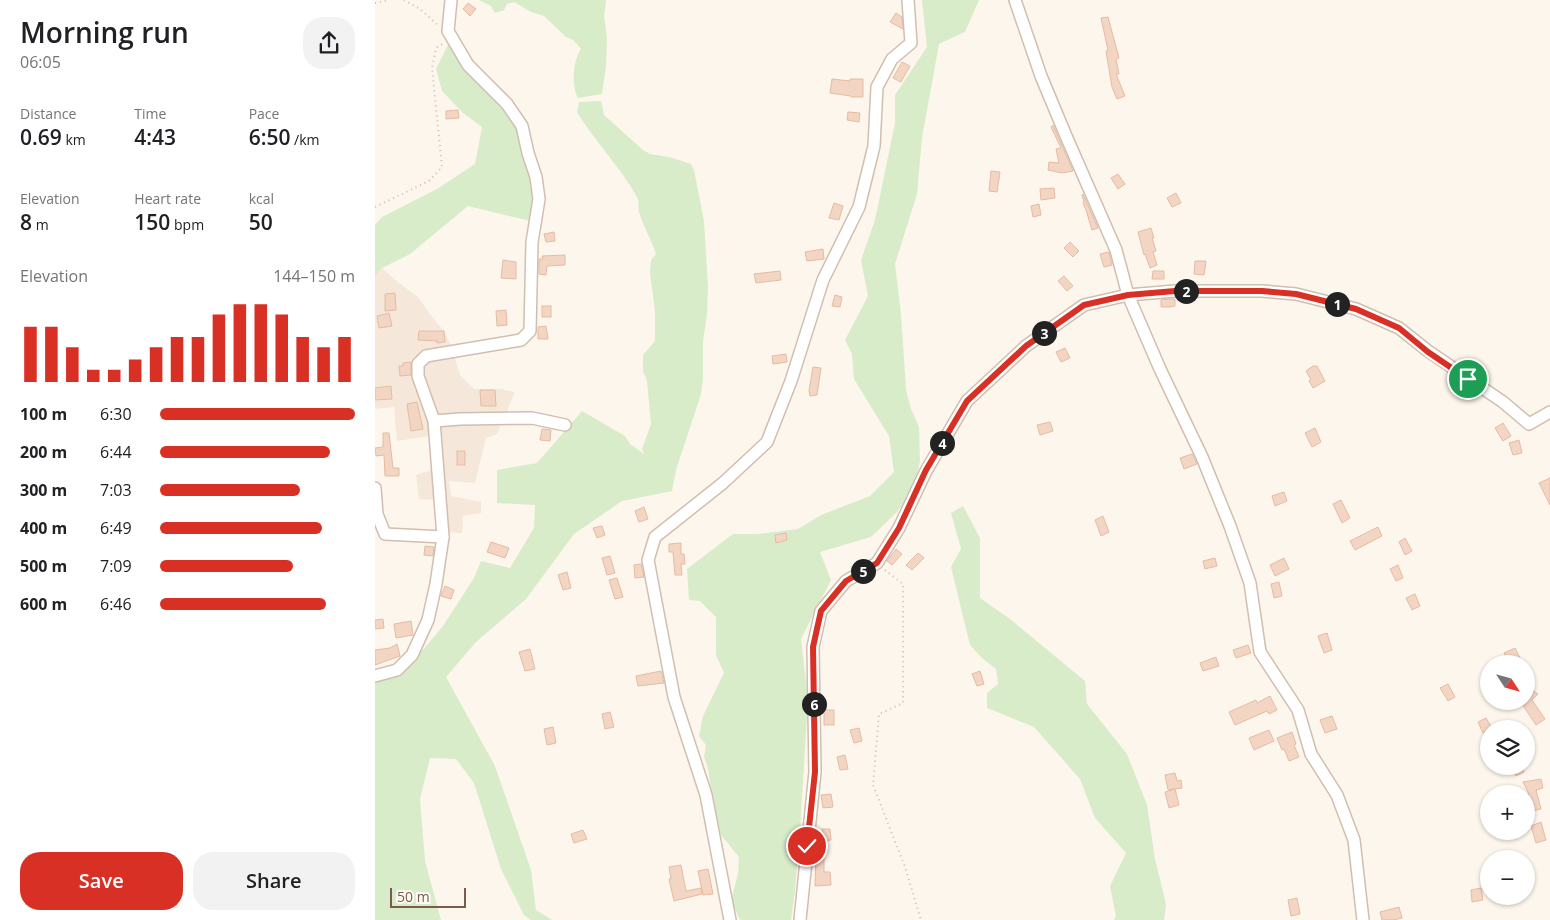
<!DOCTYPE html>
<html lang="en">
<head>
<meta charset="utf-8">
<style>
	:root { --surface:#fff; --page:#f2f2f2; --text:#202124; --muted:#757577; --accent:#d93025 }
	body { margin:0; font-family:"Open Sans",sans-serif; background:var(--page); color:var(--text); height:100vh; display:flex; flex-direction:column; font-size:19px; white-space:nowrap }
	* { box-sizing:border-box; margin:0 }
	p { font-size:16px; color:var(--muted) }
	.icon { flex:none; width:28px; height:28px; fill:none; stroke:currentColor; stroke-width:2; stroke-linecap:round; stroke-linejoin:round }
	.map { position:relative; flex:1; overflow:hidden }
	.sheet { display:flex; flex-direction:column; background:var(--surface); width:375px }
	.sheet>* { flex:none }
	.needle { width:32px; rotate:126deg }
	.controls { position:absolute; left:1105px; top:655px; display:grid; gap:10px }
	.controls a { display:grid; place-items:center; width:55px; height:55px; border-radius:50%; background:var(--surface); box-shadow:0 1px 4px #0004; font-size:25px }
	.scale { position:absolute; left:15px; bottom:12px; width:76px; box-sizing:border-box; padding-left:5px; border:2px solid #7a5c4d; border-top:0; font-size:14px; line-height:18px; white-space:nowrap; color:#7a5c4d; -webkit-text-stroke:4px #fffaf3; paint-order:stroke }
	.pin { position:absolute; display:grid; place-items:center; width:42px; height:42px; color:#fff; margin:-21px; border:2px solid #fff; border-radius:50%; box-shadow:0 1px 5px #0007 }
	.km { position:absolute; width:25px; height:25px; margin:-12px; border-radius:50%; background:#222; color:#fff; font-size:14px; line-height:25px; text-align:center }
	.round { display:grid; place-items:center; flex:none; width:52px; height:52px; border-radius:20px; background:var(--page) }
	.summary { display:flex; align-items:center; justify-content:space-between; height:85px; padding:0 20px }
	h1 { font-size:28px; font-weight:600; line-height:38px }
	.stats { display:grid; grid-template-columns:repeat(3,1fr); gap:8px; height:85px; padding:5px 20px }
	.stats div { display:grid; align-content:center }
	.stats b { font-size:21px; font-weight:600 }
	.stats small { font-size:14px; font-weight:400 }
	.stats p { font-size:14px }
	.chart { height:140px; padding:10px 20px }
	.chart p { display:flex; justify-content:space-between }
	.chart svg { width:100%; height:90px; margin-top:5px; stroke:var(--accent); stroke-width:6 }
	.button { display:flex; gap:10px; margin-top:auto; padding:10px 20px }
	.button a { flex:1; height:58px; border-radius:20px; background:var(--accent); color:#fff; font-size:20px; font-weight:600; line-height:58px; text-align:center }
	.button a+a { background:var(--page); color:var(--text) }
	ul { padding:0 20px; list-style:none; font-size:16px }
	li { display:grid; grid-template-columns:80px 60px 1fr; align-items:center; height:38px }
	li i { height:12px; border-radius:6px; background:var(--accent) }
	main { display:flex; flex:1; min-height:0 }
	.map>svg:first-child { display:block }
	.residential { fill:#f5e8da }
	.green { fill:#d8ecc9 }
	.building { fill:#f3d5c3; stroke:#e6bba3 }
	.lines { fill:none; stroke-linecap:round; stroke-linejoin:round }
	.minor-casing { stroke:#d1beb0; stroke-width:14 }
	.path { stroke:#d9b8a5; stroke-width:2; stroke-dasharray:1 4; stroke-linecap:butt }
	.minor { stroke:#fff; stroke-width:11 }
	.route-casing { stroke:#fff; stroke-width:10 }
	.route { stroke:#d93025; stroke-width:6 }
</style>
</head>
<body>
<main>
<section class="sheet">
<div class="summary"><div><h1>Morning run</h1><p>06:05</p></div><a class="round"><svg class="icon" aria-label="share" viewBox="0 0 24 24"><path d="M12 15V3M7 8l5-5 5 5M5 13v7h14v-7"/></svg></a></div>
<div class="stats">
<div><p>Distance</p><b>0.69<small> km</small></b></div>
<div><p>Time</p><b>4:43</b></div>
<div><p>Pace</p><b>6:50<small> /km</small></b></div>
</div>
<div class="stats">
<div><p>Elevation</p><b>8<small> m</small></b></div>
<div><p>Heart rate</p><b>150<small> bpm</small></b></div>
<div><p>kcal</p><b>50</b></div>
</div>
<div class="chart"><p><span>Elevation</span>144–150 m</p>
<svg viewBox="0 0 160 44" preserveAspectRatio="none"><path d="M5 44V17M15 44V17M25 44V27M35 44V38M45 44V38M55 44V33M65 44V27M75 44V22M85 44V22M95 44V11M105 44V6M115 44V6M125 44V11M135 44V22M145 44V27M155 44V22"/></svg>
</div>
<ul>
<li><b>100 m</b>6:30<i style="width:100%"></i></li>
<li><b>200 m</b>6:44<i style="width:87%"></i></li>
<li><b>300 m</b>7:03<i style="width:72%"></i></li>
<li><b>400 m</b>6:49<i style="width:83%"></i></li>
<li><b>500 m</b>7:09<i style="width:68%"></i></li>
<li><b>600 m</b>6:46<i style="width:85%"></i></li>
</ul>
<div class="button"><a>Save</a><a>Share</a></div>
</section>
<div class="map">
<svg width="1175" height="920" viewBox="0 0 1175 920">
	<rect width="100%" height="100%" fill="#fdf6ec"/>
	<polygon class="residential" points="7,268 19,279 43,297 57,317 69,331 76,345 85,375 99,389 126,389 140,392 122,434 111,438 100,483 74,481 76,496 106,502 106,513 88,516 87,533 63,532 60,500 44,499 41,475 58,469 55,436 22,441 19,407 0,409 0,276"/>
	<g class="green">
		<path d="M104 0H231L229 16 232 39 231 66 227 94 203 98C196 86 198 60 206 49L198 40 191 37 169 16 156 12 139 2 132 4 129 10 120 13 116 6Z"/>
		<polygon points="547,0 604,0 590,32 564,44 547,138 542,194 520,264 526,314 531,390 536,409 544,427 545,461 539,489 522,512 496,537 445,552 456,580 426,639 432,690 432,716 425,830 420,890 416,920 365,920 356,901 363,873 364,857 346,835 338,803 333,768 329,757 331,745 324,736 328,716 349,673 341,655 341,617 325,601 314,600 312,569 358,534 382,534 423,529 446,515 495,496 519,472 514,436 479,379 477,354 470,340 493,296 486,260 500,220 520,123 520,95 552,47"/>
		<polygon points="73,45 143,128 157,177 158,202 155,221 93,206 35,254 7,268 0,276 0,225 7,217 62,189 100,164 107,127 88,113 67,91 61,69"/>
		<path d="M226 101 229 115 268 150 275 154 294 157 316 164 319 170 329 221 333 287 332 315 328 341V378L326 394 301 470 297 491 247 501 199 534 151 599 101 642 71 677 120 766 156 870 161 910 177 920H156L149 915 126 869 99 783 81 759 55 758 45 799 50 861 66 920H0V679L30 671 68 626 99 578 106 561 135 568 159 528 160 505 122 503V470L162 463 207 411 250 436 255 444 269 454 267 449 276 424 272 381 268 371V355L280 341V312L275 272 276 260 281 254C277 241 269 228 265 215 262 209 265 202 262 197 245 166 220 142 202 112L204 102Z"/>
		<polygon points="588,506 605,538 605,598 635,619 710,681 712,704 752,754 772,805 780,859 791,904 789,920 739,920 741,916 735,886 751,853 720,818 705,779 659,727 612,708 612,693 623,684 621,669 607,658 595,645 576,567 586,549 576,513"/>
	</g>
	<g class="building">
		<polygon points="93,3 101,9 95,16 88,9"/>
		<polygon points="521,13 527,17 528,29 515,22"/>
		<polygon points="733,17 744,58 741,59 744,74 741,74 750,96 742,99 737,87 731,51 733,50 726,18"/>
		<polygon points="527,62 535,66 526,82 518,78"/>
		<polygon points="457,79 475,81 475,79 488,79 488,97 476,97 476,96 455,93"/>
		<polygon points="83,110 84,118 71,119 71,111"/>
		<polygon points="473,112 485,113 484,122 472,120"/>
		<polygon points="678,125 684,139 698,171 687,173 673,170 674,162 684,163 681,149 686,148 676,127"/>
		<polygon points="616,171 625,172 622,192 614,191"/>
		<polygon points="743,174 750,184 743,189 736,178"/>
		<polygon points="679,188 680,198 666,200 665,189"/>
		<polygon points="801,193 806,203 797,207 792,198"/>
		<polygon points="708,194 723,228 717,230 711,210 708,203 709,202 707,195"/>
		<polygon points="459,203 468,206 464,220 454,218"/>
		<polygon points="664,204 666,215 658,217 656,206"/>
		<polygon points="776,228 779,238 777,238 781,251 778,252 782,265 775,268 770,254 769,255 763,232"/>
		<polygon points="179,232 180,241 171,242 169,234"/>
		<polygon points="695,242 704,251 698,257 689,248"/>
		<polygon points="448,249 449,259 432,261 430,252"/>
		<polygon points="734,252 737,265 729,267 725,254"/>
		<polygon points="190,255 190,265 172,266 171,275 164,274 164,259 168,259 167,256"/>
		<polygon points="128,260 141,262 141,279 126,278"/>
		<polygon points="820,261 831,261 829,275 819,274"/>
		<polygon points="405,271 406,280 381,283 379,274"/>
		<polygon points="778,271 789,271 789,279 777,279"/>
		<polygon points="689,276 698,286 692,291 683,281"/>
		<polygon points="20,293 21,310 10,311 10,294"/>
		<polygon points="460,295 467,297 465,307 457,306"/>
		<polygon points="795,299 800,299 800,306 795,307 786,307 786,300"/>
		<rect x="167" y="306" width="9" height="11"/>
		<polygon points="131,310 132,325 122,326 121,311"/>
		<polygon points="14,313 17,326 4,328 2,316"/>
		<polygon points="171,326 173,339 163,339 163,327"/>
		<polygon points="44,331 69,331 70,342 62,343 62,341 43,340"/>
		<polygon points="690,348 695,358 686,362 681,352"/>
		<polygon points="411,354 412,362 398,364 397,356"/>
		<polygon points="36,362 36,375 25,376 24,366 28,366 28,363"/>
		<polygon points="938,366 942,366 950,381 938,388 934,381 936,380 931,371"/>
		<polygon points="438,367 446,368 442,395 435,396 434,391"/>
		<polygon points="16,386 17,399 0,400 0,388"/>
		<polygon points="105,390 120,390 121,406 106,406"/>
		<polygon points="42,402 48,429 36,431 32,404"/>
		<polygon points="675,422 678,431 665,435 662,425"/>
		<polygon points="1128,423 1136,436 1128,441 1120,428"/>
		<polygon points="940,428 946,442 937,447 930,433"/>
		<polygon points="167,429 176,430 175,441 165,440"/>
		<polygon points="8,433 14,433 18,468 24,468 24,476 10,476 9,455 1,456 0,448 8,447"/>
		<polygon points="1144,440 1147,453 1138,455 1134,443"/>
		<rect x="82" y="451" width="8" height="14"/>
		<polygon points="817,454 822,464 809,469 805,458"/>
		<polygon points="1175,478 1175,505 1164,483"/>
		<polygon points="909,492 912,501 900,506 897,496"/>
		<polygon points="966,500 975,518 967,523 958,504"/>
		<polygon points="269,507 273,519 264,522 260,511"/>
		<polygon points="728,516 734,532 726,536 720,520"/>
		<polygon points="227,526 230,535 222,538 218,528"/>
		<polygon points="1003,527 1007,536 980,550 975,541"/>
		<polygon points="411,533 412,540 401,543 400,535"/>
		<polygon points="1030,538 1037,551 1030,555 1024,542"/>
		<polygon points="116,542 134,548 130,558 112,552"/>
		<polygon points="306,543 306,554 309,554 310,564 306,564 307,575 300,575 298,552 294,552 294,544"/>
		<polygon points="50,546 59,547 58,556 49,555"/>
		<polygon points="521,549 527,554 517,565 512,561"/>
		<polygon points="543,553 549,558 537,570 531,565"/>
		<polygon points="235,556 240,573 232,575 227,558"/>
		<polygon points="840,558 842,566 830,569 828,561"/>
		<polygon points="909,558 914,569 900,576 895,565"/>
		<polygon points="266,564 269,577 260,578 259,565"/>
		<polygon points="1023,565 1028,578 1021,581 1015,569"/>
		<polygon points="192,572 196,588 188,590 183,575"/>
		<polygon points="242,578 248,597 240,599 234,580"/>
		<polygon points="904,582 907,596 899,598 896,584"/>
		<polygon points="70,586 79,590 76,599 66,596"/>
		<polygon points="1040,594 1045,606 1037,610 1031,598"/>
		<polygon points="8,619 9,628 0,629 0,620"/>
		<polygon points="36,621 38,635 21,638 19,624"/>
		<polygon points="952,633 957,650 949,653 943,636"/>
		<polygon points="22,644 25,656 0,665 0,650 15,648"/>
		<polygon points="873,645 876,653 861,658 858,650"/>
		<polygon points="1140,648 1145,658 1133,663 1129,653"/>
		<polygon points="155,649 160,669 150,671 144,652"/>
		<polygon points="841,657 844,666 828,671 825,663"/>
		<polygon points="286,671 289,683 263,686 261,676"/>
		<polygon points="605,671 609,684 602,686 597,674"/>
		<polygon points="1073,684 1080,697 1073,701 1065,688"/>
		<polygon points="1157,690 1163,694 1157,700 1170,719 1161,725 1145,701 1151,701 1151,692 1152,693"/>
		<polygon points="895,696 902,710 894,714 892,711 860,725 854,712 881,700 882,703"/>
		<rect x="449" y="710" width="10" height="15"/>
		<polygon points="235,712 239,727 230,729 227,714"/>
		<polygon points="957,716 962,729 950,733 945,720"/>
		<polygon points="1111,718 1117,728 1108,733 1103,722"/>
		<polygon points="178,727 181,743 172,745 169,729"/>
		<polygon points="484,728 487,741 479,743 475,730"/>
		<polygon points="894,730 899,741 879,750 874,738"/>
		<polygon points="917,732 921,744 919,745 924,757 914,761 909,749 907,750 902,738"/>
		<polygon points="470,755 473,769 465,770 462,757"/>
		<polygon points="1136,766 1146,766 1149,772 1141,776"/>
		<polygon points="800,773 802,781 806,780 807,788 793,790 790,775"/>
		<polygon points="1166,779 1168,788 1161,790 1166,809 1157,811 1153,792 1148,782"/>
		<polygon points="800,789 804,805 794,808 790,792"/>
		<polygon points="456,794 458,807 448,808 446,795"/>
		<polygon points="1166,822 1171,840 1161,843 1156,826"/>
		<polygon points="447,829 455,829 456,840 448,841"/>
		<polygon points="208,830 212,839 199,843 196,834"/>
		<polygon points="441,854 449,854 449,872 455,872 456,885 440,886"/>
		<polygon points="306,865 311,891 326,888 327,894 299,901 294,879 296,879 294,867"/>
		<polygon points="333,869 338,894 328,895 323,871"/>
		<polygon points="1106,888 1108,900 1097,902 1096,890"/>
		<polygon points="922,898 925,914 916,916 913,900"/>
		<polygon points="1024,907 1027,918 1019,920 1007,920 1005,912"/>
	</g>
	<g class="lines">
		<g class="minor-casing">
			<g id="minor">
				<polyline points="640,0 666,76 691,136 741,250 753,295 785,369 827,457 855,526 875,583 885,652 923,710 936,754 962,795 979,840 988,920"/>
				<polyline points="59,421 85,419 157,418 190,425"/>
				<polyline points="0,488 2,514 10,534 68,537"/>
				<polyline points="0,676 22,670 37,655 53,620 61,584 68,537 59,421 43,376 43,364 51,356 146,340 155,331 157,242 164,199 161,177 153,153 147,126 132,104 93,65 73,31 76,0"/>
				<polyline points="355,920 331,795 299,697 273,560 280,537 348,483 392,442 416,381 448,280 484,207 499,146 502,87 517,59 536,43 533,0"/>
				<polyline points="425,920 440,772 438,647 446,611 471,581 502,563 524,528 551,471 592,401 651,346 709,305 753,295 800,291 887,291 921,294 981,309 1024,328 1053,351 1128,402 1154,424 1175,412"/>
			</g>
		</g>
		<g class="path">
			<polyline points="29,0 45,9 63,25"/>
			<polyline points="0,3 13,0"/>
			<polyline points="0,207 54,181 67,167 57,68 61,48 69,43"/>
			<polyline points="510,570 528,584 528,703 504,714 498,785 530,867 546,920"/>
		</g>
		<use href="#minor" class="minor"/>
	</g>
	<g class="lines">
		<g class="route-casing">
			<polyline id="route" points="432,846 440,772 438,647 446,611 471,581 502,563 524,528 551,470 592,401 651,346 709,305 753,295 800,291 887,291 921,294 981,309 1024,328 1053,352 1093,379"/>
		</g>
		<use href="#route" class="route"/>
	</g>
</svg>
<div class="controls">
<a><svg class="needle" viewBox="-14 -14 28 28"><path d="M0-13l5 13h-10z" fill="#e53935"/><path d="M0 13l5-13h-10z" fill="#757577"/></svg></a>
<a><svg class="icon" aria-label="layers" viewBox="0 0 24 24"><path d="M12 4l9 5-9 5-9-5zM3 14l9 5 9-5"/></svg></a>
<a>+</a>
<a>−</a>
</div>
<div class="scale">50 m</div>
<div class="pin" style="left:1093px;top:379px;background:#1e9e55"><svg class="icon" aria-label="arrive" viewBox="0 0 24 24"><path d="M6 21V4h12l-3 4 3 4H6"/></svg></div>
<div class="pin" style="left:432px;top:846px;background:#d93025"><svg class="icon" aria-label="check" viewBox="0 0 24 24"><path d="M5 12l5 5 9-10"/></svg></div>
<b class="km" style="left:962px;top:304px">1</b>
<b class="km" style="left:811px;top:291px">2</b>
<b class="km" style="left:669px;top:333px">3</b>
<b class="km" style="left:567px;top:443px">4</b>
<b class="km" style="left:488px;top:571px">5</b>
<b class="km" style="left:439px;top:704px">6</b>
</div>
</main>
</body>
</html>
